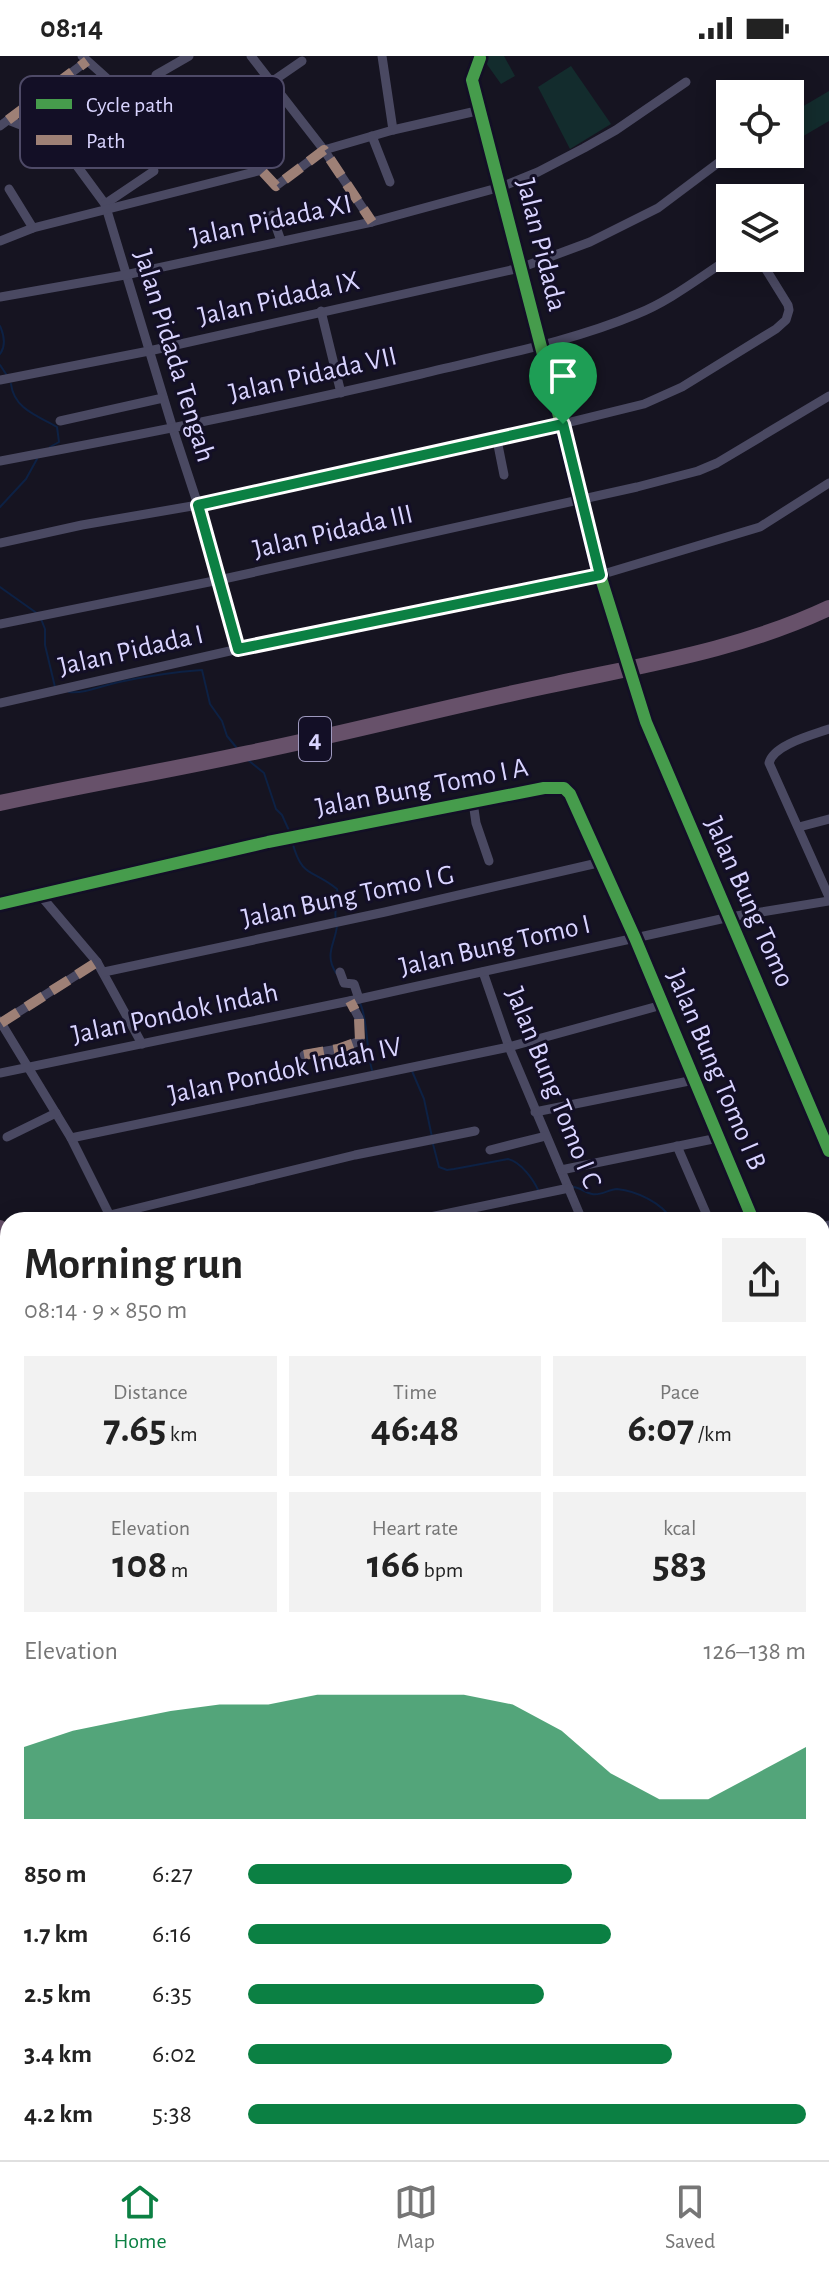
<!DOCTYPE html>
<html lang="en">
<head>
<meta charset="utf-8">
<style>
	:root { --surface:#fff; --page:#f2f2f2; --text:#222; --muted:#767676; --line:#e0e0e0; --accent:#0b8043 }
	body { margin:0; font-family:"Alegreya Sans",sans-serif; background:var(--page); color:var(--text); height:100vh; display:flex; flex-direction:column; font-size:30px; white-space:nowrap }
	* { box-sizing:border-box; margin:0 }
	p { font-size:26px; color:var(--muted) }
	.icon { flex:none; width:44px; height:44px; fill:none; stroke:currentColor; stroke-width:2; stroke-linecap:round; stroke-linejoin:round }
	.map { position:relative; flex:1; overflow:hidden }
	.details { position:absolute; left:0px; top:1156px; width:830px; height:948px; display:flex; flex-direction:column; background:var(--surface); border-radius:24px 24px 0 0; box-shadow:0 4px 20px #0003 }
	.details>* { flex:none }
	.controls { position:absolute; left:716px; top:24px; display:grid; gap:16px }
	.controls a { display:grid; place-items:center; width:88px; height:88px; border-radius:0px; background:var(--surface); box-shadow:0 4px 20px #0003; font-size:40px }
	.pin { position:absolute; display:grid; place-items:center; width:68px; height:68px; color:#fff; margin:-82px -34px; border-radius:50% 50% 50% 0; rotate:-45deg; box-shadow:0 0 8px #0007 }
	.pin .icon { rotate:45deg }
	.round { display:grid; place-items:center; flex:none; width:84px; height:84px; border-radius:0px; background:var(--page) }
	.overview { display:flex; align-items:center; justify-content:space-between; height:136px; padding:0 24px }
	h1 { font-size:44px; font-weight:700; line-height:60px }
	.stats { display:grid; grid-template-columns:repeat(3,1fr); gap:12px; height:136px; padding:8px 24px }
	.stats div { display:grid; align-content:center; border-radius:0px; background:var(--page); text-align:center }
	.stats b { font-size:40px; font-weight:700 }
	.stats small { font-size:22px; font-weight:400 }
	.stats p { font-size:22px }
	.chart { height:224px; padding:16px 24px }
	.chart p { display:flex; justify-content:space-between }
	.chart svg { width:100%; height:144px; margin-top:8px; fill:var(--accent); opacity:.7 }
	ul { padding:0 24px; list-style:none; font-size:26px }
	li { display:grid; grid-template-columns:128px 96px 1fr; align-items:center; height:60px }
	li i { height:20px; border-radius:10px; background:var(--accent) }
	.status { display:flex; justify-content:space-between; align-items:center; height:56px; padding:0 40px; background:var(--surface); direction:ltr }
	.status svg { height:22px; fill:currentColor }
	.tab-bar { display:flex; justify-content:space-around; align-items:center; height:112px; border-top:2px solid var(--line); background:var(--surface); font-size:22px; color:var(--muted) }
	.tab-bar a { display:grid; justify-items:center; gap:4px }
	.tab-bar .on { color:var(--accent) }
	.map>svg:first-child { display:block }
	.green { fill:#132c2d }
	.lines { fill:none; stroke-linecap:round; stroke-linejoin:round }
	.stream { stroke:#0d2144; stroke-width:2 }
	.street { stroke:#4a4962; stroke-width:9 }
	.highway { stroke:#67516a; stroke-width:16 }
	.quiet { stroke:#9e8076; stroke-width:10; stroke-dasharray:20 10; stroke-linecap:butt }
	.cycleway-casing { stroke:#130f26; stroke-width:17 }
	.cycleway { stroke:#469c4c; stroke-width:12 }
	.route-casing { stroke:#fff; stroke-width:16 }
	.route { stroke:#0b8043; stroke-width:10 }
	.labels { text-anchor:middle; dominant-baseline:central; stroke-width:6; stroke-linejoin:round; paint-order:stroke }
	.shield { fill:#130f26; stroke:#9e99be; stroke-width:2 }
	.shield-label { font-size:26px; font-weight:bold; fill:#d9d4ff }
	.street-label { font-size:28px; fill:#d9d4ff; stroke:#130f26 }
	.key { fill:#130f26; stroke:#4e4a67; stroke-width:2 }
	.key-label { font-size:22px; fill:#d9d4ff }
</style>
</head>
<body>
<div class="status"><b>08:14</b><svg viewBox="0 0 49 12"><path d="M0 12V9h3v3zM5 12V6h3v6zM10 12V3h3v9zM15 12V0h3v12zM26 1h20v11H26zM47 4h2v5h-2z"/></svg></div>
<div class="map">
<svg width="829" height="2104" viewBox="0 0 829 2104">
	<rect width="100%" height="100%" fill="#161421"/>
	<g class="green">
		<polygon points="481,0 504,0 515,20 501,28"/>
		<polygon points="571,10 611,68 570,93 538,31"/>
		<polygon points="829,35 829,65 800,82 790,64 790,58"/>
		<polygon points="8,1358 8,1398 0,1382 0,1360"/>
	</g>
	<g class="lines">
		<g class="stream">
			<path d="M0 270C4 279 6 290 0 298"/>
			<polyline points="0,309 6,318"/>
			<path d="M11 328C14 353 38 360 57 371L59 386 50 391"/>
			<polyline points="0,451 26,423 37,403"/>
			<polyline points="0,531 38,558"/>
			<polyline points="41,563 45,573 45,589 55,631"/>
			<path d="M69 636C85 638 103 629 119 626 147 620 174 616 202 614L210 648 222 665 227 680 236 691"/>
			<polyline points="248,704 264,717 276,753 282,759 291,779"/>
			<path d="M292 785C302 823 311 812 337 833 340 844 333 853 336 864"/>
			<path d="M336 917C324 898 335 888 337 870"/>
			<path d="M360 947C368 964 366 994 372 1014"/>
			<polyline points="412,1015 424,1043 432,1081"/>
			<path d="M433 1088 439 1111 447 1114 454 1113 508 1103C521 1106 534 1124 539 1136"/>
			<path d="M574 1131C581 1132 586 1137 592 1138 601 1140 609 1133 617 1133 637 1135 662 1147 672 1164"/>
			<polyline points="822,1258 829,1265"/>
			<polyline points="790,2099 798,2104"/>
		</g>
		<g class="street">
			<polyline points="82,0 111,26 136,32 151,51 155,51 172,43 189,75"/>
			<polyline points="251,0 324,94 372,166"/>
			<polyline points="382,0 393,74"/>
			<polyline points="480,2 472,24 600,519 646,666 829,1095"/>
			<polyline points="302,5 270,27 226,70 228,78 276,130 324,94 393,74 481,54"/>
			<polyline points="156,19 189,0"/>
			<polyline points="8,64 49,80 57,87 69,99 105,148 173,373 198,449 238,593"/>
			<polyline points="0,70 87,5"/>
			<polyline points="372,80 390,126"/>
			<polyline points="9,133 33,172"/>
			<polyline points="105,148 154,115"/>
			<polyline points="272,159 281,185"/>
			<polyline points="0,185 33,172 262,114"/>
			<polyline points="0,241 125,219 372,166 501,131 538,116 584,92 616,74 686,26"/>
			<polyline points="321,255 341,337"/>
			<polyline points="0,324 149,295 520,212 590,186 658,152 730,98"/>
			<polyline points="60,365 163,342"/>
			<polyline points="497,384 504,419"/>
			<path d="M0 405C141 379 281 351 421 318 493 300 568 287 637 258 670 245 700 221 730 202"/>
			<polyline points="0,487 82,469 198,449 497,384 644,348 682,331 776,273 786,264 789,254 788,249 759,202"/>
			<polyline points="0,568 219,524 637,431 698,415 717,407 829,340"/>
			<polyline points="0,647 243,592 600,519 760,471 829,427"/>
			<path d="M829 673C812 679 773 689 769 707L829 841"/>
			<polyline points="473,746 476,767 489,805"/>
			<polyline points="799,771 829,763"/>
			<polyline points="41,840 97,906 142,988"/>
			<polyline points="0,848 268,786 544,732 564,732 570,738 635,882 753,1164"/>
			<polyline points="104,916 385,856 602,806"/>
			<polyline points="340,916 344,927 354,928 359,943"/>
			<polyline points="483,916 509,991 582,1164"/>
			<polyline points="0,965 71,1082 112,1164"/>
			<polyline points="1,967 97,906"/>
			<polyline points="304,999 338,993 360,985 359,962 350,945"/>
			<polyline points="0,1017 359,943 730,861 829,845"/>
			<polyline points="535,1056 694,1024"/>
			<polyline points="7,1081 56,1057"/>
			<polyline points="71,1082 509,991 662,949"/>
			<polyline points="677,1090 709,1164"/>
			<polyline points="490,1094 546,1080"/>
			<polyline points="561,1114 718,1082"/>
			<polyline points="110,1159 355,1099 475,1075"/>
			<polyline points="416,1164 569,1132"/>
			<polyline points="822,1171 829,1169"/>
			<polyline points="822,1252 829,1247"/>
			<polyline points="822,1345 829,1341"/>
			<polyline points="0,1349 8,1348"/>
			<polyline points="0,1398 8,1415"/>
			<polyline points="822,1452 829,1448"/>
			<polyline points="0,1499 8,1494"/>
			<polyline points="822,1536 829,1532"/>
			<polyline points="0,1587 8,1583"/>
			<polyline points="822,1601 829,1607"/>
			<polyline points="0,1678 8,1676"/>
			<polyline points="822,1700 829,1707"/>
			<polyline points="822,1722 829,1719"/>
			<polyline points="0,1777 8,1774"/>
			<polyline points="822,1794 829,1812"/>
			<polyline points="0,1817 8,1841"/>
			<polyline points="0,1854 8,1850"/>
			<polyline points="822,1867 829,1862"/>
			<polyline points="0,1876 8,1882"/>
			<polyline points="822,1928 829,1923"/>
			<polyline points="0,1954 8,1945"/>
			<polyline points="822,1969 829,1965"/>
			<polyline points="822,2031 829,2042"/>
			<polyline points="0,2037 8,2029"/>
			<polyline points="822,2083 829,2077"/>
			<polyline points="181,2096 182,2104"/>
			<polyline points="282,2096 284,2104"/>
			<polyline points="332,2096 335,2104"/>
			<polyline points="523,2096 527,2104"/>
			<polyline points="782,2096 789,2104"/>
			<polyline points="800,2099 805,2096"/>
			<polyline points="0,2102 8,2094"/>
			<polyline points="74,2104 87,2096"/>
			<polyline points="346,2104 377,2096"/>
			<polyline points="611,2104 632,2096"/>
			<polyline points="714,2104 731,2096"/>
		</g>
		<g class="highway">
			<path d="M0 747C83 729 166 715 249 697 352 676 453 649 556 628 649 608 742 593 829 552"/>
			<polyline points="0,1172 8,1188"/>
			<polyline points="408,2096 411,2104"/>
		</g>
		<g class="quiet">
			<polyline points="8,64 87,5"/>
			<polyline points="226,70 228,78 276,130 324,94 372,166"/>
			<polyline points="1,967 97,906"/>
			<polyline points="304,999 338,993 360,985 359,962 350,945"/>
			<polyline points="0,1777 8,1774"/>
			<polyline points="0,1817 8,1841"/>
			<polyline points="0,1937 8,1940"/>
			<polyline points="822,2031 829,2042"/>
			<polyline points="0,2037 8,2029"/>
			<polyline points="822,2083 829,2077"/>
			<polyline points="181,2096 182,2104"/>
			<polyline points="800,2099 805,2096"/>
			<polyline points="74,2104 87,2096"/>
			<polyline points="714,2104 731,2096"/>
		</g>
		<g class="cycleway-casing">
			<g id="cycleway">
				<polyline points="480,2 472,24 600,519 646,666 829,1095"/>
				<polyline points="0,848 268,786 544,732 564,732 570,738 635,882 753,1164"/>
			</g>
		</g>
		<use href="#cycleway" class="cycleway"/>
	</g>
	<g class="lines">
		<g class="route-casing">
			<polygon id="route" points="563,368 600,519 238,593 198,449"/>
		</g>
		<use href="#route" class="route"/>
	</g>
	<g class="labels">
		<rect class="shield" x="299" y="661" width="32" height="44" rx="6"/>
		<g class="shield-label">
			<text x="315" y="683">4</text>
		</g>
		<g class="street-label">
			<text transform="translate(271 165) rotate(-12)">Jalan Pidada XI</text>
			<text transform="translate(541 189) rotate(76)">Jalan Pidada</text>
			<text transform="translate(279 243) rotate(-13)">Jalan Pidada IX</text>
			<text transform="translate(174 300) rotate(73)">Jalan Pidada Tengah</text>
			<text transform="translate(313 319) rotate(-13)">Jalan Pidada VII</text>
			<text transform="translate(333 476) rotate(-13)">Jalan Pidada III</text>
			<text transform="translate(131 595) rotate(-13)">Jalan Pidada I</text>
			<text transform="translate(422 732) rotate(-11)">Jalan Bung Tomo I A</text>
			<text transform="translate(348 841) rotate(-12)">Jalan Bung Tomo I G</text>
			<text transform="translate(749 846) rotate(66)">Jalan Bung Tomo</text>
			<text transform="translate(495 890) rotate(-13)">Jalan Bung Tomo I</text>
			<text transform="translate(175 958) rotate(-12)">Jalan Pondok Indah</text>
			<text transform="translate(716 1014) rotate(67)">Jalan Bung Tomo I B</text>
			<text transform="translate(285 1015) rotate(-12)">Jalan Pondok Indah IV</text>
			<text transform="translate(553 1032) rotate(68)">Jalan Bung Tomo I C</text>
		</g>
	</g>
	<rect x="20" y="20" width="264" height="92" rx="12" class="key"/>
	<rect x="36" y="43" width="36" height="10" fill="#469c4c"/>
	<rect x="36" y="79" width="36" height="10" fill="#9e8076"/>
	<g class="key-label">
		<text x="86" y="56">Cycle path</text>
		<text x="86" y="92">Path</text>
	</g>
</svg>
<div class="controls">
<a><svg class="icon" aria-label="locate" viewBox="0 0 24 24"><circle cx="12" cy="12" r="6"/><path d="M12 2v4M12 18v4M2 12h4M18 12h4"/></svg></a>
<a><svg class="icon" aria-label="layers" viewBox="0 0 24 24"><path d="M12 4l9 5-9 5-9-5zM3 14l9 5 9-5"/></svg></a>
</div>
<div class="pin" style="left:563px;top:368px;background:#1e9e55"><svg class="icon" aria-label="arrive" viewBox="0 0 24 24"><path d="M6 21V4h12l-3 4 3 4H6"/></svg></div>
<section class="details">
<div class="overview"><div><h1>Morning run</h1><p>08:14 · 9 × 850 m</p></div><a class="round"><svg class="icon" aria-label="share" viewBox="0 0 24 24"><path d="M12 15V3M7 8l5-5 5 5M5 13v7h14v-7"/></svg></a></div>
<div class="stats">
<div><p>Distance</p><b>7.65<small> km</small></b></div>
<div><p>Time</p><b>46:48</b></div>
<div><p>Pace</p><b>6:07<small> /km</small></b></div>
</div>
<div class="stats">
<div><p>Elevation</p><b>108<small> m</small></b></div>
<div><p>Heart rate</p><b>166<small> bpm</small></b></div>
<div><p>kcal</p><b>583</b></div>
</div>
<div class="chart"><p><span>Elevation</span>126–138 m</p>
<svg viewBox="0 0 160 44" preserveAspectRatio="none"><path d="M0 44V22L10 17L20 14L30 11L40 9L50 9L60 6L70 6L80 6L90 6L100 9L110 17L120 30L130 38L140 38L150 30L160 22V44z"/></svg>
</div>
<ul>
<li><b>850 m</b>6:27<i style="width:58%"></i></li>
<li><b>1.7 km</b>6:16<i style="width:65%"></i></li>
<li><b>2.5 km</b>6:35<i style="width:53%"></i></li>
<li><b>3.4 km</b>6:02<i style="width:76%"></i></li>
<li><b>4.2 km</b>5:38<i style="width:100%"></i></li>
</ul>
</section>
</div>
<nav class="tab-bar">
<a class="on"><svg class="icon" aria-label="home" viewBox="0 0 24 24"><path d="M3 11l9-7 9 7M6 9v11h12V9"/></svg>Home</a>
<a><svg class="icon" aria-label="map" viewBox="0 0 24 24"><path d="M3 6l6-2 6 2 6-2v14l-6 2-6-2-6 2zM9 4v14M15 6v14"/></svg>Map</a>
<a><svg class="icon" aria-label="saved" viewBox="0 0 24 24"><path d="M7 4h10v16l-5-4-5 4z"/></svg>Saved</a>
</nav>
</body>
</html>
